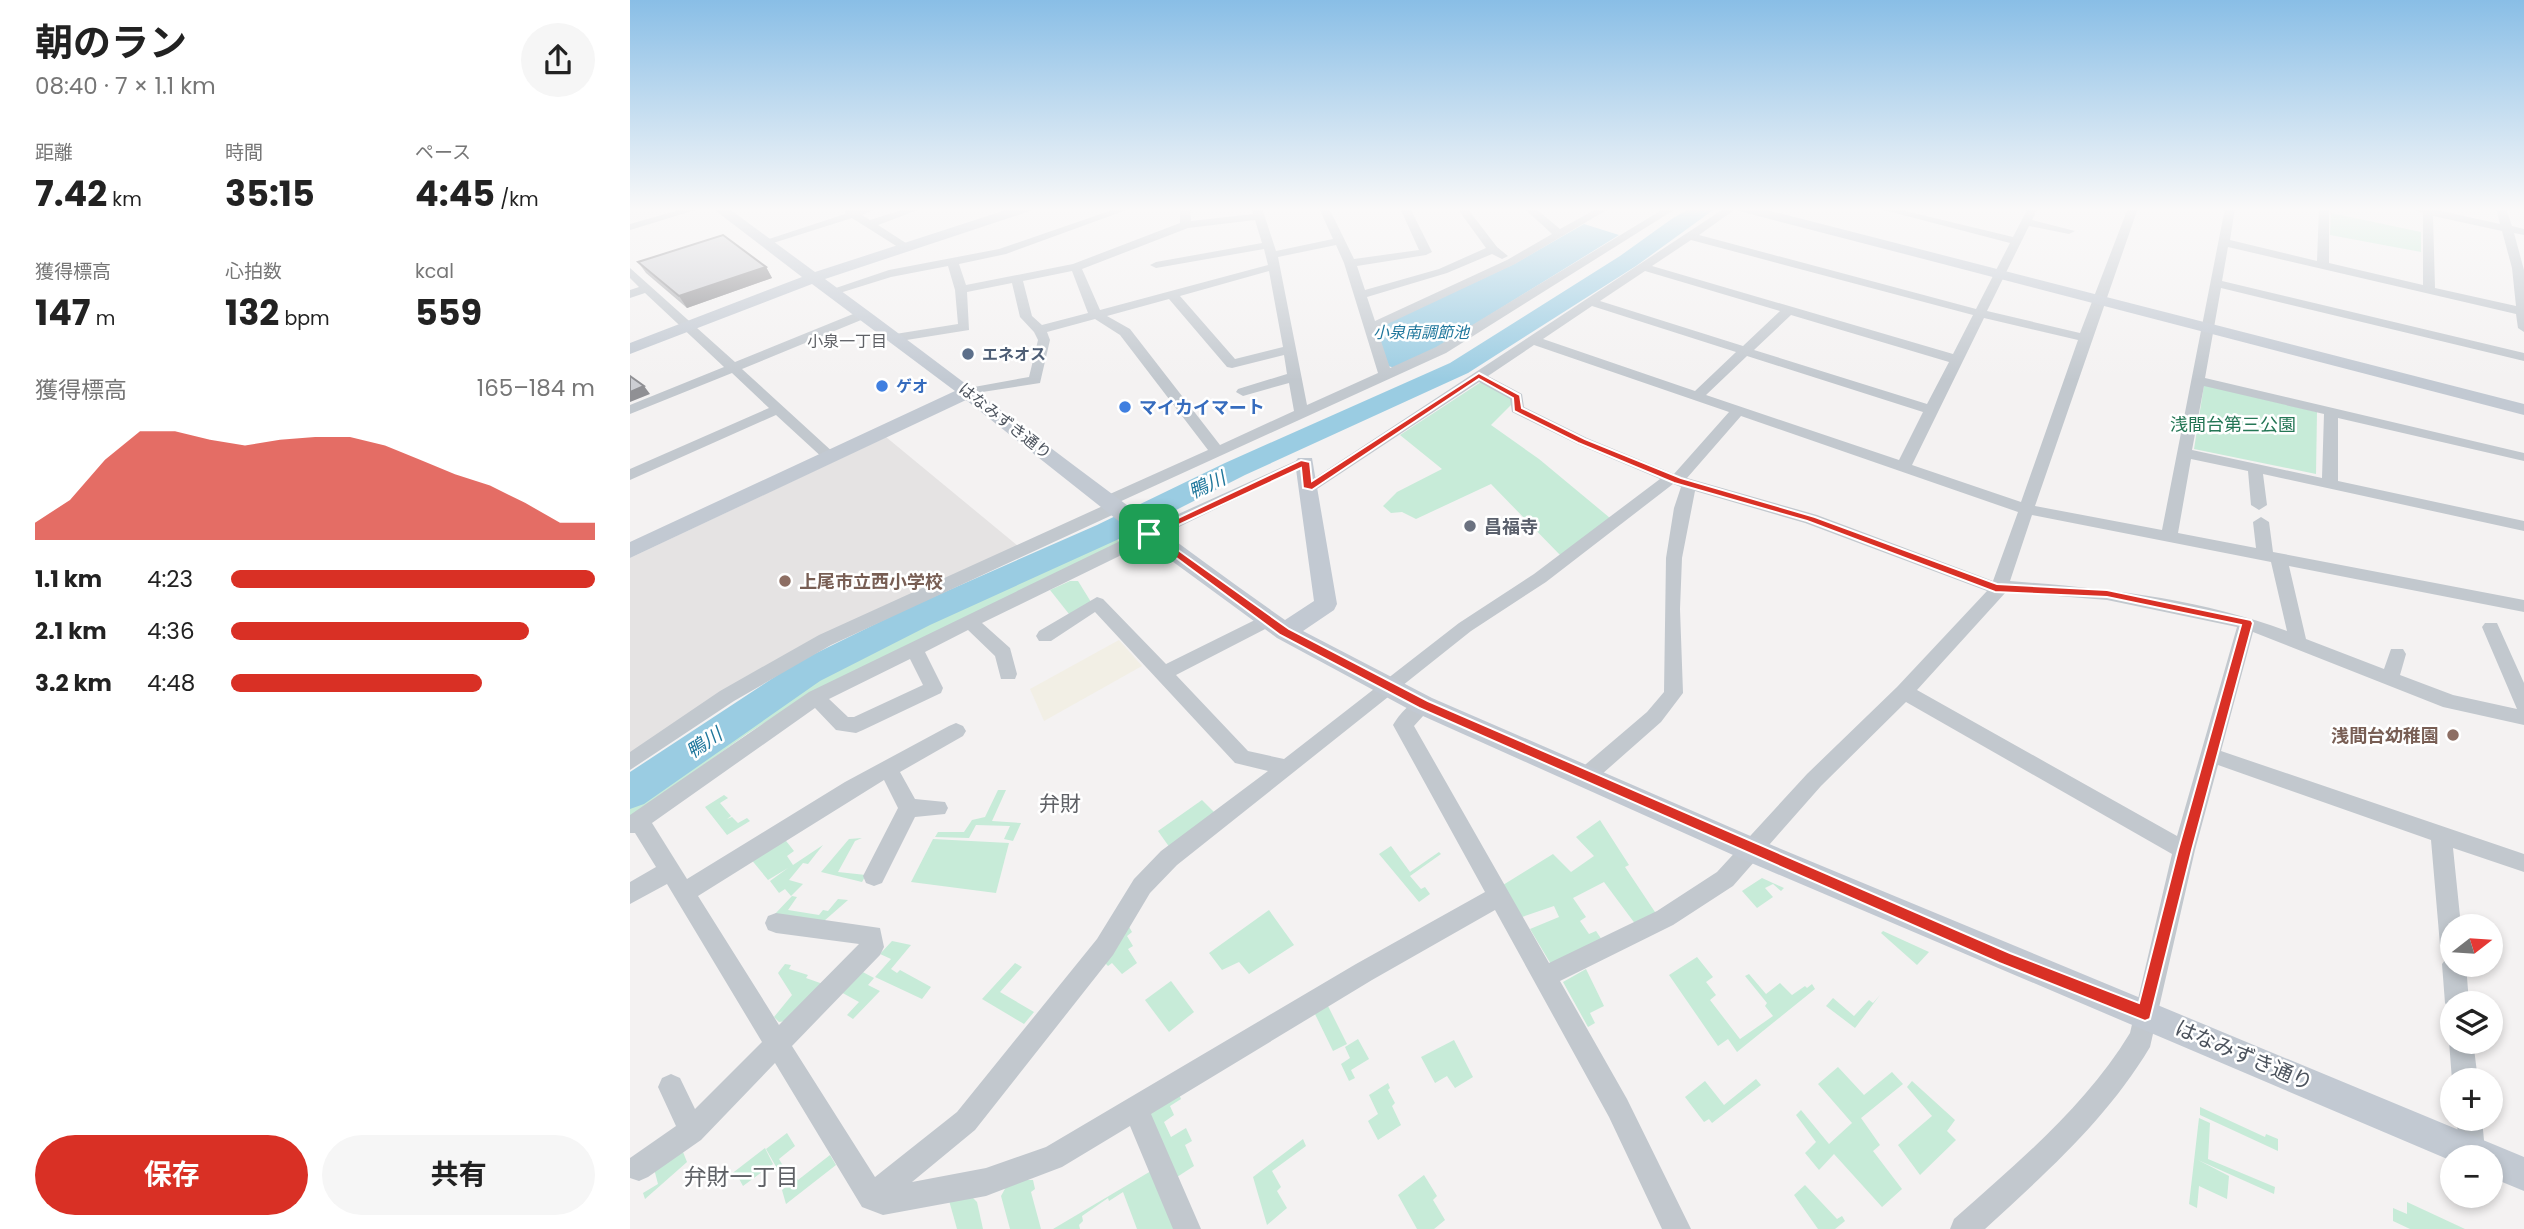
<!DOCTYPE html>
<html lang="ja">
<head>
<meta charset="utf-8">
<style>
	:root { --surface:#fff; --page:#f6f6f6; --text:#222; --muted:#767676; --accent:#d93025 }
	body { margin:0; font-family:Poppins,"Noto Sans JP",sans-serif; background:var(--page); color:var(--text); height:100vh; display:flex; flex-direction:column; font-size:26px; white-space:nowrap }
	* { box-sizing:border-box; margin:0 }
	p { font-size:23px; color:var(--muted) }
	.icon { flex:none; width:38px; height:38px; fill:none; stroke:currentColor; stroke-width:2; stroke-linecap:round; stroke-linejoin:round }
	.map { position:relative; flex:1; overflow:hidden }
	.sheet { display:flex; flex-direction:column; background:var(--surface); width:630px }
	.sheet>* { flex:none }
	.needle { width:46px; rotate:73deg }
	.tools { position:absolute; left:1810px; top:914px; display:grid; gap:14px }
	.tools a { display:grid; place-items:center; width:63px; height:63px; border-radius:50%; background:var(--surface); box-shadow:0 4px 10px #0003; font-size:35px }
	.pin { position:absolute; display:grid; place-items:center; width:60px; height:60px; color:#fff; margin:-30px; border-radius:14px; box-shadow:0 4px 10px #0006 }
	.round { display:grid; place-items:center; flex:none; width:74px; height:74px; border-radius:37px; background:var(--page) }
	.headline { display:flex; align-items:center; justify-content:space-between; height:119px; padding:0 35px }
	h1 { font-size:38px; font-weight:700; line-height:52px }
	.metrics { display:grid; grid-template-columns:repeat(3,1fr); gap:10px; height:119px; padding:7px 35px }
	.metrics div { display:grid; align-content:center }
	.metrics b { font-size:35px; font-weight:700 }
	.metrics small { font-size:19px; font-weight:400 }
	.metrics p { font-size:19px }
	.chart { height:196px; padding:14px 35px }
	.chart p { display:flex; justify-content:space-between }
	.chart svg { width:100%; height:126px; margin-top:7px; fill:var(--accent); opacity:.7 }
	.action { display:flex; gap:14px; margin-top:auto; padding:14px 35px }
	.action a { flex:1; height:80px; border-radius:42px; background:var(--accent); color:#fff; font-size:28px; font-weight:700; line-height:80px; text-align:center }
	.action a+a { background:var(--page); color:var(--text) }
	ul { padding:0 35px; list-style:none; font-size:23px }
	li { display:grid; grid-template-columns:112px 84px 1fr; align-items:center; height:52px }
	li i { height:18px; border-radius:9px; background:var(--accent) }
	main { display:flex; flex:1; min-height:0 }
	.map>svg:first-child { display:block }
	.education { fill:#e5e3e3 }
	.green { fill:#c7ebd8 }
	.sand { fill:#f2efe5 }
	.water { fill:#9acce2 }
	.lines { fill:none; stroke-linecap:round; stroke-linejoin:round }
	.river { fill:#9acce2; fill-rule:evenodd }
	.street { fill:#c2c8ce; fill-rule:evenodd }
	.secondary { fill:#c2c9d2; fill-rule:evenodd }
	.wall { fill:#b0b1b5 }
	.shaded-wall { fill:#909094 }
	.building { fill:#cdced3; stroke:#909094; stroke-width:2 }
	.route { fill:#d93025; stroke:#fff; stroke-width:2; fill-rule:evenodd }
	.service-dot { fill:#5c6f8a; stroke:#fff; stroke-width:2.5 }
	.shop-dot { fill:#3f7fe0; stroke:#fff; stroke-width:2.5 }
	.worship-dot { fill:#6b7280; stroke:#fff; stroke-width:2.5 }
	.education-dot { fill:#8d6e63; stroke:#fff; stroke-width:2.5 }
	.labels { text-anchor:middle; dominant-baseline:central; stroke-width:5; stroke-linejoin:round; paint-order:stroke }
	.far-water-label { font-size:16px; font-style:italic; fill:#1f779c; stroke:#fff }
	.far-neighbourhood-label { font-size:16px; fill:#5f6166; stroke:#fff }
	.far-service-label { font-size:16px; font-weight:bold; fill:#4e5e75; stroke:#fff; text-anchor:start }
	.far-shop-label { font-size:16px; font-weight:bold; fill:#366cbe; stroke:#fff; text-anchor:start }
	.far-street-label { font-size:16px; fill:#4c535d; stroke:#fff }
	.shop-label { font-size:18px; font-weight:bold; fill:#366cbe; stroke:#fff; text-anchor:start }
	.park-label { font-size:18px; fill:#247655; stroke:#fff }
	.worship-label { font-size:18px; font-weight:bold; fill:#5b616d; stroke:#fff; text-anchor:start }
	.education-label { font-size:18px; font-weight:bold; fill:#785e54; stroke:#fff; text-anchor:start }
	.water-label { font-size:19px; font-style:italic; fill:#1f779c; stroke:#fff }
	.quarter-label { font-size:21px; fill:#5f6166; stroke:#fff }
	.near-street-label { font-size:21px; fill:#4c535d; stroke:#fff }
	.near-neighbourhood-label { font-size:23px; fill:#5f6166; stroke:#fff }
</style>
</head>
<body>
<main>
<section class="sheet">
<div class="headline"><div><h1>朝のラン</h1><p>08:40 · 7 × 1.1 km</p></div><a class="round"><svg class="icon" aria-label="share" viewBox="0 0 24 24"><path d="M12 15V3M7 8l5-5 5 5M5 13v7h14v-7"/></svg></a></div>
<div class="metrics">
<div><p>距離</p><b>7.42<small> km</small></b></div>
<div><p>時間</p><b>35:15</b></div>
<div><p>ペース</p><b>4:45<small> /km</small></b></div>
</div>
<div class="metrics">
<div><p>獲得標高</p><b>147<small> m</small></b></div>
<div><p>心拍数</p><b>132<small> bpm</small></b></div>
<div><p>kcal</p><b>559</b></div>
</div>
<div class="chart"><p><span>獲得標高</span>165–184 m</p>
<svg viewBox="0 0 160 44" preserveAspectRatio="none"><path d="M0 44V38L10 30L20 16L30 6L40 6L50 9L60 11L70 9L80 8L90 8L100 11L110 16L120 21L130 25L140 31L150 38L160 38V44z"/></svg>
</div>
<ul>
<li><b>1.1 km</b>4:23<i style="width:100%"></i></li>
<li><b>2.1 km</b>4:36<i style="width:82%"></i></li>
<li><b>3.2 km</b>4:48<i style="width:69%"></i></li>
</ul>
<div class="action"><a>保存</a><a>共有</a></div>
</section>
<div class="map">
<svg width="1894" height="1229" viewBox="0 0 1894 1229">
	<rect width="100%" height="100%" fill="#f4f2f2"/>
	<polygon class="education" points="256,437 388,546 178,642 0,753 0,558"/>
	<g class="green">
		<polygon points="1701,213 1791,232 1791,252 1700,235"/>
		<polygon points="851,382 881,398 883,403 861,425 909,459 980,518 931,556 861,484 786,519 772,512 761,513 753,506 767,492 812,469 770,435"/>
		<polygon points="1574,385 1687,412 1686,474 1564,449"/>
		<polygon points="482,536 491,543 183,692 117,734 0,818 0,800 181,677"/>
		<polygon points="440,581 448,581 461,602 439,614 420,590"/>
		<polygon points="368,790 376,790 362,821 391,823 383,841 374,839 380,826 346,825 339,838 305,837 308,832 334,832 342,820 355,817"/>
		<polygon points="94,795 98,798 90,803 101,816 97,819 102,817 108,823 117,818 120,821 97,835 75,807"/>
		<polygon points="572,800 587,815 540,848 528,831"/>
		<polygon points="970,820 999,865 995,867 1027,915 1006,925 974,882 943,898 956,917 950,921 959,934 966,931 972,940 922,966 900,929 929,917 924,906 892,917 873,885 923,854 941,872 964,856 946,837"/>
		<polygon points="153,837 164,851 157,856 163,865 193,845 178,864 173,863 159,880 173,884 161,896 155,889 149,893 140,881 158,868 138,880 120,858"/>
		<polygon points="232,838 225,841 208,872 236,875 232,882 191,872 219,839"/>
		<polygon points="303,839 379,843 366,893 281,882"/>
		<polygon points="761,846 780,872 809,852 811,854 780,876 791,889 795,887 800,894 789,902 749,854"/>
		<polygon points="1132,878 1154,888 1151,891 1143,884 1135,888 1143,897 1127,908 1112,891"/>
		<polygon points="162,896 167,897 158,910 189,915 193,910 198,911 208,899 218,900 194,921 145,914"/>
		<polygon points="639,910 664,945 619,974 609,962 592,970 579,953"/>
		<polygon points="498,925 502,932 497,936 503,946 498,949 507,963 492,974 482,963 478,966 474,962"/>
		<polygon points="1253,931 1299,952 1287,965 1251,933"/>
		<polygon points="262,941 281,945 261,969 267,973 270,970 301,987 292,999 245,977 261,959 250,954"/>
		<polygon points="1067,957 1083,977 1076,982 1086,995 1080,1000 1110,1039 1143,1016 1135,1006 1137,1003 1115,976 1119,974 1136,994 1150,983 1162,995 1175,986 1177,988 1182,984 1185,989 1107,1052 1098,1039 1088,1046 1039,975"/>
		<polygon points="385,963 392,967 370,992 404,1012 394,1024 352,999"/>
		<polygon points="155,964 161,965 159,969 178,975 176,978 193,984 156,1021 149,1022 144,1017 162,995 148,973"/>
		<polygon points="956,969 974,1006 960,1013 965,1023 958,1027 933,982"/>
		<polygon points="229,970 244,978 238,985 250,991 223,1019 217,1015 229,1002 209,991"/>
		<polygon points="541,981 564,1012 539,1032 515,1000"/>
		<polygon points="1250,995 1225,1028 1196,1006 1203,998 1224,1016 1239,1000 1243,1003"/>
		<polygon points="697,1004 717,1044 703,1051 684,1012"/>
		<polygon points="728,1039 739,1059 721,1070 725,1078 719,1081 711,1064 720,1058 715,1047"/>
		<polygon points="824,1040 843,1077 825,1088 817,1076 805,1083 791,1057"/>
		<polygon points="1208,1067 1234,1095 1262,1072 1273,1084 1231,1118 1250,1145 1243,1151 1272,1189 1252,1207 1204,1154 1189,1170 1175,1153 1186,1142 1166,1115 1171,1110 1199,1144 1222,1123 1188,1084"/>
		<polygon points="1126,1079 1131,1085 1082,1123 1079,1119 1074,1122 1055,1097 1075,1081 1094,1105"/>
		<polygon points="1282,1081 1325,1120 1317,1131 1326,1140 1290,1175 1268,1145 1302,1116 1277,1087"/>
		<polygon points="758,1083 760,1088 758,1090 765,1103 762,1106 771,1125 748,1140 738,1121 748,1114 739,1095"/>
		<polygon points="548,1092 551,1099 540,1106 544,1115 534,1122 541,1137 556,1128 562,1141 555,1145 564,1166 547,1177 520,1115 524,1108"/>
		<polygon points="1570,1107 1635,1137 1636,1134 1648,1139 1648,1151 1570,1115"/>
		<polygon points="1569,1118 1580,1123 1578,1159 1645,1187 1644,1194 1568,1160 1599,1176 1597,1199 1569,1186 1567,1208 1559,1204"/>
		<polygon points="157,1133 165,1146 149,1159 156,1171 161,1168 168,1180 200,1155 206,1165 156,1204 152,1190 157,1186 136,1149"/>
		<polygon points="673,1139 676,1146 642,1171 651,1187 647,1191 657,1208 637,1225 623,1177"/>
		<polygon points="135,1148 143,1164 113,1186 108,1177 103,1180 100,1175"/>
		<polygon points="53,1152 57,1162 15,1199 13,1193 28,1184 23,1165"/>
		<polygon points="521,1171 545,1229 507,1229 493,1192 479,1201 478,1198 452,1216 453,1221 449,1225 450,1229 423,1229"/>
		<polygon points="794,1175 807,1196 803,1200 815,1220 804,1229 787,1229 768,1195"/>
		<polygon points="386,1180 403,1180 405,1189 401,1192 411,1229 380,1229 371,1196 376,1187"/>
		<polygon points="1175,1185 1207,1219 1212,1216 1215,1221 1205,1229 1188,1229 1164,1195"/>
		<polygon points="318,1197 342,1197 347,1202 353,1229 327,1229"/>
		<polygon points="1777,1202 1835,1229 1780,1229 1763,1221 1763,1208 1777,1214"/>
	</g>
	<polygon class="sand" points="489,640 512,666 414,721 400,689"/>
	<polygon class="water" points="954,224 989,235 808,347 765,368 758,366 747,330 751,326 884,264"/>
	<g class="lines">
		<polygon class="river" points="1061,208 1086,208 1006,266 838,373 615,475 489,539 300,625 190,681 14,804 0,809 0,772 166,663 276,609 467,525 595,463 820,363 990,256 1043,218"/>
		<g class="street">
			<polygon points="56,208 72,208 0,230 0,224"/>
			<polygon points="233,208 248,208 232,215 240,220 278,208 293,208 248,225 279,245 279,249 271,249 222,218 140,244 130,242 215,214 215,210"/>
			<path d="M488 208H502L376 254 329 264 336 285 443 264 550 223V208H560L561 221 623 214 622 208H632L646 251 703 239 689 208H699L724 259 789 250 770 208H780L802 252 796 255 727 266 735 290 809 269 856 248 827 208H837L867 247 878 256 872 259 862 254 817 273 737 297 745 321 877 260 922 234 894 208H905L930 229 968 208H980L885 264 747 329 760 368 806 347 1035 208H1047L816 353 487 503 493 507 491 511 201 645 104 701 0 770V752L90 691 189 635 475 505 469 501 471 498 578 450 490 335 465 319 417 332 420 340 410 383 333 395V389L399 377 408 340 404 332 390 317 382 283 337 292 339 330 264 342 258 338 259 335 328 324 325 290 318 266 261 277 200 296 194 292 259 270 369 249ZM625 220 632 243 526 262 520 265 526 268 634 249 638 265 470 310 452 269 558 228ZM706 245 714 263 748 373 677 405 648 257ZM442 271 458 313 412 325 402 316 393 281ZM639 271 653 347 605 359 550 296ZM539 299 597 367 602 368 654 355 657 374 608 389 606 392 613 396 659 383 664 411 590 445 500 329 477 316Z"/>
			<path d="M1095 208H1107L1069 235 1346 309 1380 243 1246 208H1263L1383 237 1398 208H1408L1402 220 1445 231 1439 234 1399 226 1357 311 1450 333 1498 208H1508L1405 506 1532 530 1595 208H1605L1600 240 1687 261 1689 208H1699V263L1793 285V213L1778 208H1798L1870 224 1866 208H1876L1882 226 1894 229V235L1884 233 1894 270V332L1888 328 1886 314 1598 247 1592 281 1894 353V361L1591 288 1575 378 1894 453V461L1708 418V481L1894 521V531L1633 474 1637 505 1629 510 1621 505 1618 471 1561 459 1548 533 1626 548 1623 522 1631 517 1639 522 1643 552 1894 600V612L1659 566 1676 639 1754 669 1761 649H1773L1776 654 1770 675 1823 695 1887 709 1852 627 1855 623H1867L1894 683V725L1813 707 1623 632 1591 751 1894 854V872L1823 848 1831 926H1822V964H1836L1839 1003H1822V1013L1815 1003 1812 964 1819 955 1814 953 1810 945 1801 840 1588 765 1565 850 1520 1047C1477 1119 1416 1173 1355 1229H1320L1324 1219C1388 1162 1455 1107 1500 1033L1542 854 1276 702 1191 786 1103 886 1043 925 930 981 997 1099 1061 1229H1032L979 1117 865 910 742 980 521 1114 571 1229H543L500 1126 432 1167 356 1196 253 1215 232 1207 145 1063 71 1140 18 1177 9 1181 0 1178V1158L46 1126 28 1087 32 1078 41 1074 50 1078 65 1109 132 1042 37 884 0 904V882L26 867 5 833H0V815L179 692 513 530 670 459H680L682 462 352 623 380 648 387 674 385 679H371L365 656 338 630 295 652 313 688 311 693 233 730 226 733 206 730 185 708 22 823 57 879 215 782 319 726 326 723 333 726 336 731 333 736 270 772 285 799 315 802 318 808 315 814 285 817 252 883 244 886 236 883 233 876 268 808 254 780 68 896 149 1025 229 944 146 933 138 930 135 923 138 916 146 913 250 928 254 947 250 955 162 1046 245 1177 327 1112 467 939 504 879 531 851 638 771 605 763 465 612 421 641H409L406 636 409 631 467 597 473 599 536 664 633 616H645L648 620 645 624 546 675 618 751 654 759 829 623 904 574 1030 479 947 444 882 412 880 399 849 382 684 491H674L671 488 674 485ZM1803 216 1872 231 1882 268 1886 306 1805 288ZM1061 240 1343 315 1323 354 1022 266ZM1015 271 1150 311 1113 346 970 301ZM962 306 1106 352 1065 391 913 339ZM1161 315 1319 362 1297 404 1124 350ZM1354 318 1448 340 1391 502 1282 465ZM904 345 1099 412 1044 474 957 438 894 407 892 394 858 376ZM1117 356 1293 412 1269 460 1076 395ZM1574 386 1694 414 1692 478 1562 450ZM1111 416 1388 512 1363 581 1187 515 1057 478ZM1043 484 1051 487 1044 508 1036 558 1034 692 1017 712 949 770 946 776 949 782 956 784 963 782 1031 722 1053 693 1050 609 1052 558 1065 491 1175 523 1357 591 1267 687 1177 774 1087 872 1027 911 919 963 784 726 803 705 800 700C785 695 770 713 763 725L855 892 726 964 416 1147 356 1168 282 1182 345 1130 483 955 520 893 547 865 841 631 916 582ZM1402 515 1641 562 1657 631C1569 598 1473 588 1380 581ZM1376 592 1477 600 1607 627 1547 836 1287 690ZM280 659 293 685 224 717H218L199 699Z"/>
			<polygon points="0,268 105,362 228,312 236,312 236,318 112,369 205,454 207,457 205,460 195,460 146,415 0,480 0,469 139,408 102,373 0,414 0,405 94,367 15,293 0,298 0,290 9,287 0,278"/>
			<polygon points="1822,1034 1822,1041 1843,1041 1848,1080 1822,1080 1819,1041"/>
			<polygon points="1826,1118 1852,1118 1855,1152 1853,1157 1831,1157"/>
		</g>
		<g class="secondary">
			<path d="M82 208H98L185 272 382 208H402L400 211 195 279C349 392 499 510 655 620L684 601 665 462 668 458H682L707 604 704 610 673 631 802 698 1132 841 1894 1157V1191L1860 1177V1157H1822V1161L1112 859 784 712 647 638 505 534 336 400 0 558V542L325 391 182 284 0 354V343L172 277Z"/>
			<polygon points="1107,208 1129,208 1894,404 1894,415 1109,211"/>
		</g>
	</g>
	<polygon class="wall" points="8,262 136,267 142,278 57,308 16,273"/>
	<g class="shaded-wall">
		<polygon points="136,267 142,278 57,308 49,296"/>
		<polygon points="14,386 20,394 0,402 0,392"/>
	</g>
	<g class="building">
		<polygon points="93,235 136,267 49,296 8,262"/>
		<polygon points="0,376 14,386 0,392"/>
	</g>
	<linearGradient id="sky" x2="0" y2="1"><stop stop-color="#89bee6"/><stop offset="0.55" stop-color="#faf9f9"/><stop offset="1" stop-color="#faf9f9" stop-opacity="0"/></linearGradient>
	<rect width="1894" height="380" fill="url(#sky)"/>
	<path class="route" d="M849 373 890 395 892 408 955 439 1051 478 1185 517 1367 584 1477 590 1621 620 1623 623 1562 850 1520 1019 1515 1021 1369 963 789 708 650 635 514 534 671 460 680 462 682 481ZM849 379 883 398 884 411 948 443 1044 483 1177 521 1365 592 1477 597 1611 625 1548 850 1509 1003 1380 953 798 701 659 629 527 535 671 468 673 488 682 490Z"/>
	<circle class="service-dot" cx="338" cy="354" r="7"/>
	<g class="shop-dot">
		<circle cx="252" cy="386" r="7"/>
		<circle cx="495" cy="407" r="7"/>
	</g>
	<circle class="worship-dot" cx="840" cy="526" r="7"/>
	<g class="education-dot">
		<circle cx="155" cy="581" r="7"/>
		<circle cx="1823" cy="735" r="7"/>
	</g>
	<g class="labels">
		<g class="far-water-label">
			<text x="791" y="332">小泉南調節池</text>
		</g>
		<g class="far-neighbourhood-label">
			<text x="217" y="341">小泉一丁目</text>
		</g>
		<g class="far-service-label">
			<text x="352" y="354">エネオス</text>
		</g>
		<g class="far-shop-label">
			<text x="266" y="386">ゲオ</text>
		</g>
		<g class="far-street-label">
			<text transform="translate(375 421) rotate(38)">はなみずき通り</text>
		</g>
		<g class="shop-label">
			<text x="509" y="407">マイカイマート</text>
		</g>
		<g class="park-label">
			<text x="1603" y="424">浅間台第三公園</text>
		</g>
		<g class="worship-label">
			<text x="854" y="526">昌福寺</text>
		</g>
		<g class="education-label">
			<text x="169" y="581">上尾市立西小学校</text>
			<text x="1809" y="735" text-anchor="end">浅間台幼稚園</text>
		</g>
		<g class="water-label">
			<text transform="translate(577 485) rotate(-25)">鴨川</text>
			<text transform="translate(74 743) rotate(-34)">鴨川</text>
		</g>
		<g class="quarter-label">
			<text x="430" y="803">弁財</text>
		</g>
		<g class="near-street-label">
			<text transform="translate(1614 1055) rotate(23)">はなみずき通り</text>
		</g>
		<g class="near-neighbourhood-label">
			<text x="111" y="1177">弁財一丁目</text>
		</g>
	</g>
</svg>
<div class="tools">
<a><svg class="needle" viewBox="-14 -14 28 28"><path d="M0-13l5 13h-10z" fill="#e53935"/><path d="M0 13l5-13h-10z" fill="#767676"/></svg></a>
<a><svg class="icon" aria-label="layers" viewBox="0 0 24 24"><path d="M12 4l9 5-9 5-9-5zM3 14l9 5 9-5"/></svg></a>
<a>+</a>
<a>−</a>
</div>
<div class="pin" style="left:519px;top:534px;background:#1e9e55"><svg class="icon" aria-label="arrive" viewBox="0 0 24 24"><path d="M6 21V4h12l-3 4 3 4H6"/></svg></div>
</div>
</main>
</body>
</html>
